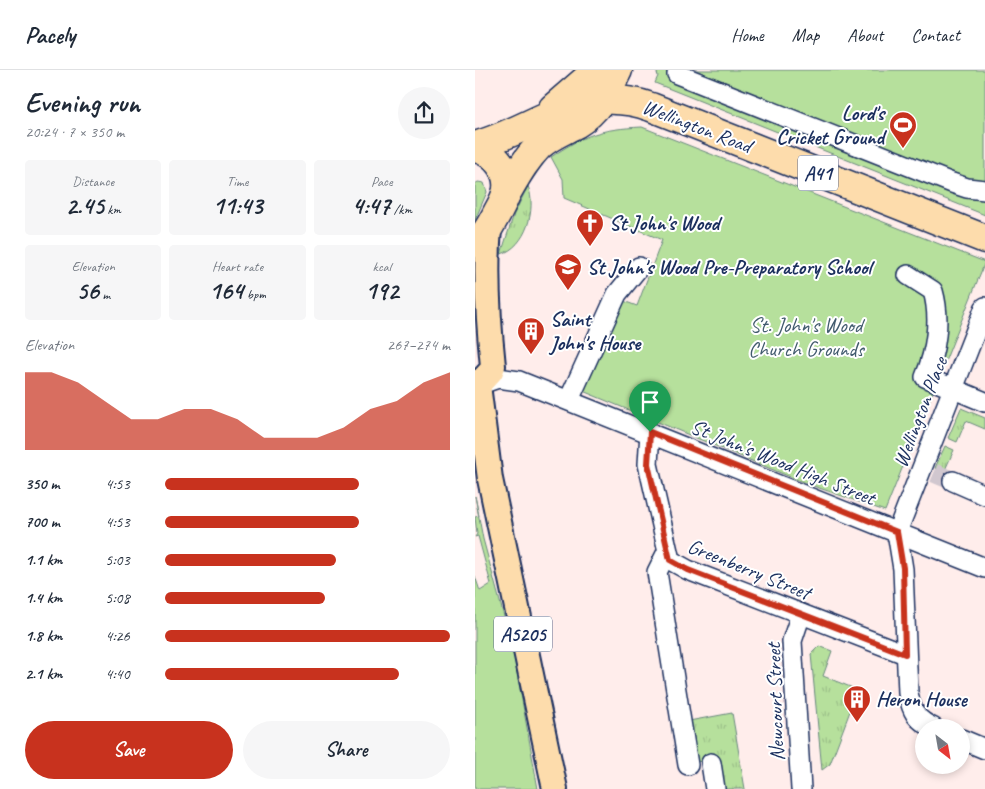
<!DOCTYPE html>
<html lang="en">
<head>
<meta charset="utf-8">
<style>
	:root { --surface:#fff; --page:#f6f6f7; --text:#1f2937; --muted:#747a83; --line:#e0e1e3; --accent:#c8321e }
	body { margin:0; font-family:Caveat,sans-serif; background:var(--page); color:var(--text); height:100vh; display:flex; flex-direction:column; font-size:19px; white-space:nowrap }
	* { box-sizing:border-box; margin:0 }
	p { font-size:16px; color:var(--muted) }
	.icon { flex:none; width:28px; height:28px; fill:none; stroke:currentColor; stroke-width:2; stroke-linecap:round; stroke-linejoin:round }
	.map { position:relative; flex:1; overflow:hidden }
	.drawer { display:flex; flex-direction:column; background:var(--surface); width:475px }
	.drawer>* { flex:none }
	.needle { width:32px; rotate:149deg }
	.controls { position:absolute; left:440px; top:649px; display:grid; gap:10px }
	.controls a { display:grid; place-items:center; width:55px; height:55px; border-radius:50%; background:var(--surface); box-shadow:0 2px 8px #0003; font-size:25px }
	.pin { position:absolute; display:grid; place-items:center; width:42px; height:42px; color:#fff; margin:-51px -21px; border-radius:50% 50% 50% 0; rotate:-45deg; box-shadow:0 0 5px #0007 }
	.pin .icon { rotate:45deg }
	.round { display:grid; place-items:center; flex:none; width:52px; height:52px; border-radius:26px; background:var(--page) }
	.summary { display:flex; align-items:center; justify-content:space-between; height:85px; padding:0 25px }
	h1 { font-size:28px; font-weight:700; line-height:38px }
	.stats { display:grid; grid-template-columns:repeat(3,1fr); gap:8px; height:85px; padding:5px 25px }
	.stats div { display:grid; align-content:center; border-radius:5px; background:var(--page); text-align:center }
	.stats b { font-size:25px; font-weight:700 }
	.stats small { font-size:14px; font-weight:400 }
	.stats p { font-size:14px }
	.chart { height:140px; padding:10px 25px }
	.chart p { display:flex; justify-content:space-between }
	.chart svg { width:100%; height:90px; margin-top:5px; fill:var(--accent); opacity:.7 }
	.button { display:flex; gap:10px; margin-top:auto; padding:10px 25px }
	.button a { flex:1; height:58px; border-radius:30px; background:var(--accent); color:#fff; font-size:20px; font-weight:700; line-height:58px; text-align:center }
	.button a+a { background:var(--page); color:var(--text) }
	ul { padding:0 25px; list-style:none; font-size:16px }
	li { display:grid; grid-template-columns:80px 60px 1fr; align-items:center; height:38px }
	li i { height:12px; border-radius:6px; background:var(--accent) }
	header { display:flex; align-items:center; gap:30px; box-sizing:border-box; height:70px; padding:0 25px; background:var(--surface); border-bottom:1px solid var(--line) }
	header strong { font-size:24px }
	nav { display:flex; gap:28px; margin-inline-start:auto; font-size:18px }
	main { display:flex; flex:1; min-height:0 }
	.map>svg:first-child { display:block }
	.grass { fill:url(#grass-tufts); stroke:#68887d }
	.green { fill:#b6e09c; stroke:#68887d }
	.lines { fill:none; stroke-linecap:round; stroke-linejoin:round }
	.minor-tunnel { stroke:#d1c7cf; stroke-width:19; stroke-dasharray:19 9; stroke-linecap:butt }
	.minor-casing { stroke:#1b2f5e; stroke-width:22 }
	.major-casing { stroke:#1b2f5e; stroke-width:28 }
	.highway-casing { stroke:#1b2f5e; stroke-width:31 }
	.minor { stroke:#fff; stroke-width:19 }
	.major { stroke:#fddcac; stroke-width:24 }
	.highway { stroke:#fddcac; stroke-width:28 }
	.route-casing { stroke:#fff; stroke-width:10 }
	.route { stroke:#c8321e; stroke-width:6 }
	.labels { text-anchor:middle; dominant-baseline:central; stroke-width:4; stroke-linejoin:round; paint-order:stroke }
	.shield { fill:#fff; stroke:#5f6d8e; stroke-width:1 }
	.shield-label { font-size:20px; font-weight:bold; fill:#1b2f5e }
	.poi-label { font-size:21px; font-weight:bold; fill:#1b2f5e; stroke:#fff; text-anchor:start }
	.street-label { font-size:21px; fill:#1b2f5e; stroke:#fff }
	.park-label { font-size:21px; fill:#425b6e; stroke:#fff }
</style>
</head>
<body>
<header>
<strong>Pacely</strong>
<nav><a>Home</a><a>Map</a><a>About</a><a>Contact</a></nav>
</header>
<main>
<section class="drawer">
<div class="summary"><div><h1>Evening run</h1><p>20:24 · 7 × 350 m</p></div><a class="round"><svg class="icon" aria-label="share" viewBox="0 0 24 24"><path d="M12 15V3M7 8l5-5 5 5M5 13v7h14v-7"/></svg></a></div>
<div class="stats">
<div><p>Distance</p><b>2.45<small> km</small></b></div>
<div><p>Time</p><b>11:43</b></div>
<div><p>Pace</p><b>4:47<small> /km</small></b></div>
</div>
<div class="stats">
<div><p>Elevation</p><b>56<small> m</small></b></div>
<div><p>Heart rate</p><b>164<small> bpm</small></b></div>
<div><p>kcal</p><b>192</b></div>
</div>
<div class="chart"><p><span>Elevation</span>267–274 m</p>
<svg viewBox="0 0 160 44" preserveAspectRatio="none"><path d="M0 44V6L10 6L20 11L30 20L40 29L50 29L60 24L70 24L80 29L90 38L100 38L110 38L120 33L130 24L140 20L150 11L160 6V44z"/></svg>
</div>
<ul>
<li><b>350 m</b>4:53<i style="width:68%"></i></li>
<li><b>700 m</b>4:53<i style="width:68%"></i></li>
<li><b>1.1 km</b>5:03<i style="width:60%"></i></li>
<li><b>1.4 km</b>5:08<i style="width:56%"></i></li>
<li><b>1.8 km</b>4:26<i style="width:100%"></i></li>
<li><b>2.1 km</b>4:40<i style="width:82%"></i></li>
</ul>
<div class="button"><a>Save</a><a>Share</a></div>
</section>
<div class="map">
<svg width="510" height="719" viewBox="0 0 510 719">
	<defs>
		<pattern id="grass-tufts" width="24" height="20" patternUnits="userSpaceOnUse" patternTransform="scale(1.25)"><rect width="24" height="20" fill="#b6e09c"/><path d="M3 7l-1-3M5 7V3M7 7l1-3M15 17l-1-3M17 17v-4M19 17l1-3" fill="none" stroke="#9cc089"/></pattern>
	</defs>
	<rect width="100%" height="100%" fill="#ffedeb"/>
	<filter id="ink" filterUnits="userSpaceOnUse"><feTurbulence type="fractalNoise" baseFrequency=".02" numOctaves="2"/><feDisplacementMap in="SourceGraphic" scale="10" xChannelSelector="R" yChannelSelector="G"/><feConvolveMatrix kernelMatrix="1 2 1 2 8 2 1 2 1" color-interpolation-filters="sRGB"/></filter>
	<g filter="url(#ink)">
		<g class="grass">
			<path d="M53 116C62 139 51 177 26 184L39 144Z"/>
			<polygon points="486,338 510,348 510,359 491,351 482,372 473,368"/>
			<polygon points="470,376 479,380 469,402 460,398"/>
			<polygon points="344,576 357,581 348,606 383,620 355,694 347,700 336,584"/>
			<polygon points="257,643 270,719 244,719 239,689 221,692 214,651"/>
		</g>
		<g class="green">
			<polygon points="181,0 510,0 510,145 180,13 183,6"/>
			<path d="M167 57 510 192 410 441 330 413 103 319 143 229 162 236 187 170 89 128 88 109 76 87C110 64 126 59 167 57Z"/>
			<polygon points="3,112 9,113 12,122 0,150 0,114"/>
			<polygon points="0,426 8,469 38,580 63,719 0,719 0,506 5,521 16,514 3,466 0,467 2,464 0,447 4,446"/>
		</g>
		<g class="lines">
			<polyline class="minor-tunnel" points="459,403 478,411"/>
			<g class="minor-casing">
				<g id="minor">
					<polyline points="202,4 477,113 492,118 510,120"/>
					<path d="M433 205 458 221C466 249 461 281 450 307L510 332"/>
					<polyline points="3,315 23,308 44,311 510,498"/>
					<polyline points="94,330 142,224 164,197"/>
					<polyline points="175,362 173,394 195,490 213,500 430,584"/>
					<polyline points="478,411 510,425"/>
					<polyline points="192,482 182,502 213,695"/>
					<polyline points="326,544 317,571 326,719"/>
					<path d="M459 658C441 650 437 642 433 623L428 499 422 462 510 237"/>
					<polyline points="486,669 510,679"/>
					<polyline points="236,693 240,719"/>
				</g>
			</g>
			<g class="major-casing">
				<g id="major">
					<polyline points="0,312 3,315 15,409 80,719"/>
					<path d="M3 315 16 301 18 296C13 249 10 205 14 158"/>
				</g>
			</g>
			<g class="highway-casing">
				<g id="highway">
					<polyline points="78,38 122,0"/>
					<path d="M0 76C63 58 106 12 176 37L510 169"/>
					<path d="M0 78C20 82 37 103 31 124 29 131 24 139 21 145 15 156 10 166 0 173"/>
					<path d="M31 124C41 107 50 90 64 76 75 66 88 61 101 54 122 42 133 21 143 0"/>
				</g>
			</g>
			<use href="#minor" class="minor"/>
			<use href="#major" class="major"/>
			<use href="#highway" class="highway"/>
		</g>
	</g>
	<g class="lines" filter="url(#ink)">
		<g class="route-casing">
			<polygon id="route" points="175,362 422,462 428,498 430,584 213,500 195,490 173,394"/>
		</g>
		<use href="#route" class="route"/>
	</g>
	<defs>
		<g id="stadium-pin" transform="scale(1.4375)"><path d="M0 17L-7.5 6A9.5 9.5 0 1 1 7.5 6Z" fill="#c8321e" stroke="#fff"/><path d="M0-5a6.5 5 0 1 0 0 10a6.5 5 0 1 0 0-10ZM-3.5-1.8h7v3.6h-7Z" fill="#fff"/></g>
		<g id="church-pin" transform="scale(1.4375)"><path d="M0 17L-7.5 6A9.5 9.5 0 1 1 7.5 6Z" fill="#c8321e" stroke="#fff"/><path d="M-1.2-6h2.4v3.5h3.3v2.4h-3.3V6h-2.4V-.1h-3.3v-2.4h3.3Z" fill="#fff"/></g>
		<g id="school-pin" transform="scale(1.4375)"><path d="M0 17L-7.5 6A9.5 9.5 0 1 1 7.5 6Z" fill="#c8321e" stroke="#fff"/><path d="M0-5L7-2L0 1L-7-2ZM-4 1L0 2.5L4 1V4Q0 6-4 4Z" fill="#fff"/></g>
		<g id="building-pin" transform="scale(1.4375)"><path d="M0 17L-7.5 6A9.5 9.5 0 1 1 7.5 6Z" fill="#c8321e" stroke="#fff"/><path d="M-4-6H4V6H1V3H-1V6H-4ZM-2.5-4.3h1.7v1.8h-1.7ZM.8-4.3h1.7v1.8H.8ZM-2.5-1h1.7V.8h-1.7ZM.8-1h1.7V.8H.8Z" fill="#fff"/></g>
	</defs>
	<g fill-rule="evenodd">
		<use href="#stadium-pin" x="428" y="55"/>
		<use href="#church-pin" x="115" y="153"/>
		<use href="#school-pin" x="93" y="197"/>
		<use href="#building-pin" x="56" y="261"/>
		<use href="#building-pin" x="382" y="629"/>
	</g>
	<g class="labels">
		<g class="shield">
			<rect x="323" y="85.5" width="40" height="35" rx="4"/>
			<rect x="19" y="546.5" width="58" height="35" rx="4"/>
		</g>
		<g class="shield-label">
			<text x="343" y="103">A41</text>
			<text x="48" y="564">A5205</text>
		</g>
		<g class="poi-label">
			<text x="409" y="43" text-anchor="end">Lord's<tspan x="409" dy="24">Cricket Ground</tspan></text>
			<text x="134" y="153">St John's Wood</text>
			<text x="112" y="197">St John's Wood Pre-Preparatory School</text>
			<text x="75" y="249">Saint<tspan x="75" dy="24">John's House</tspan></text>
			<text x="401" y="629">Heron House</text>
		</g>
		<g class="street-label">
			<text transform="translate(222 56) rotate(21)">Wellington Road</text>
			<text transform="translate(445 342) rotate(-69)">Wellington Place</text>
			<text transform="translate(308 392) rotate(22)">St John's Wood High Street</text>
			<text transform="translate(274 499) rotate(22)">Greenberry Street</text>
			<text transform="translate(300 632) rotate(-92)">Newcourt Street</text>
		</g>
		<g class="park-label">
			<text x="331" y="255">St. John's Wood<tspan x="331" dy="24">Church Grounds</tspan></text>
		</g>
	</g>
</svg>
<div class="controls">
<a><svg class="needle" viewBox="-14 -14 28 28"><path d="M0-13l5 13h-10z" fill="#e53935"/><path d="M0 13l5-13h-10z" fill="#747a83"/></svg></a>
</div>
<div class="pin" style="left:175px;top:362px;background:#1e9e55"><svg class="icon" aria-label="arrive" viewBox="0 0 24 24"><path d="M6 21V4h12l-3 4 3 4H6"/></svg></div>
</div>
</main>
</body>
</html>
